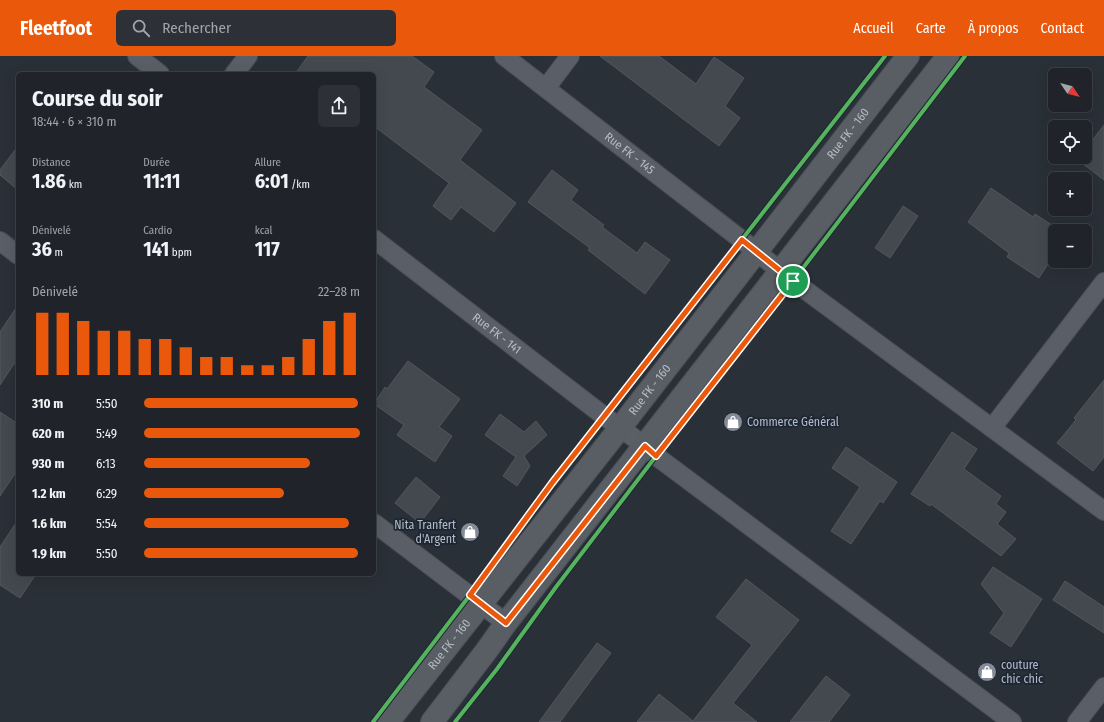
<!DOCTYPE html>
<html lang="fr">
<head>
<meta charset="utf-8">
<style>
	:root { --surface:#20242a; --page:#2d3036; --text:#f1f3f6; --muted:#a2a4a8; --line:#3d4147; --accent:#ea580c }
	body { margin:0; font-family:"Fira Sans Condensed",sans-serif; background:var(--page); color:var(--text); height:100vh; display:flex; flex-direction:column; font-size:15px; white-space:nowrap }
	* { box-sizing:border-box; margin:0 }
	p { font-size:13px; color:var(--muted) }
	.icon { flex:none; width:22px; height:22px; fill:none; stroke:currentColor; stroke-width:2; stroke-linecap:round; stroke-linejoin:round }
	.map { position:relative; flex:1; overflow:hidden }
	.sheet { position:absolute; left:16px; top:16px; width:360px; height:504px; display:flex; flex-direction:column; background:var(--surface); border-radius:6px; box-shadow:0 4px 16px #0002,0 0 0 1px var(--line) }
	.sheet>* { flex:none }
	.needle { width:26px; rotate:125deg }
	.controls { position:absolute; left:1048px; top:12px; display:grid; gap:8px }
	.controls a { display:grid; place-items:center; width:44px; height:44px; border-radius:6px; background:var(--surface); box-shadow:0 4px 16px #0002,0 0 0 1px var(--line); font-size:20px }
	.pin { position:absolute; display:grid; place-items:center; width:34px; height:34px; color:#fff; margin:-17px; border:2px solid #fff; border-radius:50%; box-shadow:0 1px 4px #0007 }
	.round { display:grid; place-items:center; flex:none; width:42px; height:42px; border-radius:6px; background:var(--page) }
	.head { display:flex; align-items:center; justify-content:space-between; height:68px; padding:0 16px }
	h1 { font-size:22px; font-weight:700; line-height:30px }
	.metrics { display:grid; grid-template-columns:repeat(3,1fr); gap:6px; height:68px; padding:4px 16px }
	.metrics div { display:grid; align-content:center }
	.metrics b { font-size:20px; font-weight:700 }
	.metrics small { font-size:11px; font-weight:400 }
	.metrics p { font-size:11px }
	.chart { height:112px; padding:8px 16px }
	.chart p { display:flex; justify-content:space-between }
	.chart svg { width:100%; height:72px; margin-top:4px; stroke:var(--accent); stroke-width:6 }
	ul { padding:0 16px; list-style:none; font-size:13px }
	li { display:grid; grid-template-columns:64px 48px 1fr; align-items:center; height:30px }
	li i { height:10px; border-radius:5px; background:var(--accent) }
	header { display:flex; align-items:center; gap:24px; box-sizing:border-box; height:56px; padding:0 20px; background:var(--accent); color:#fff }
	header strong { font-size:19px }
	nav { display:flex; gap:22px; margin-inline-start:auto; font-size:14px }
	.search { width:280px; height:36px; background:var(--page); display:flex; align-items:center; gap:10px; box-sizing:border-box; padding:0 14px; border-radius:6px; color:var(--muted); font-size:15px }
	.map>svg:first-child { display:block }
	.building { fill:#444950; stroke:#52575f }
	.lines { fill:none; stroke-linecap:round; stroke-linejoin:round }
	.street-casing { stroke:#484c53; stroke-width:20 }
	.secondary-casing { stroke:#484c53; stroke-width:24 }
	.street { stroke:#5a5e66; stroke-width:18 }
	.secondary { stroke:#595d64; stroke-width:22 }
	.cycleway-casing { stroke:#1d2633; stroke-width:6 }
	.cycleway { stroke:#56b35d; stroke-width:4 }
	.route-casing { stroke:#fff; stroke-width:8 }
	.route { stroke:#ea580c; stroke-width:5 }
	.labels { text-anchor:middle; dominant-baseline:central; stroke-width:3.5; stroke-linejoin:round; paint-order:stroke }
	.street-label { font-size:12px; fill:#b4bcc9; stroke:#1d2633 }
	.poi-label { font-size:12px; fill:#b4bcc9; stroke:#1d2633; text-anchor:start }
</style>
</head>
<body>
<header>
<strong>Fleetfoot</strong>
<div class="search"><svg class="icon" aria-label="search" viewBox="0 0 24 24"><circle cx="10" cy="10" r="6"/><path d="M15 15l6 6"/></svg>Rechercher</div>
<nav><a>Accueil</a><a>Carte</a><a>À propos</a><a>Contact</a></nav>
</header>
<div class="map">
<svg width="1104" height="666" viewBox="0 0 1104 666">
	<rect width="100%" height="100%" fill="#2a3038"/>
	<g class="building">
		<polygon points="308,0 412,0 434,16 424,31 482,74 460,104 516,147 494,176 461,151 451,164 433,150 449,127 374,70 374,18 295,18"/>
		<polygon points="600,0 659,0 696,28 714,1 744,22 725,50 740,62 719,90"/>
		<polygon points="1104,69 1104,124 1078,104 1080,101 1085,101 1085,94"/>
		<polygon points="18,90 18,134 0,119 0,114"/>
		<polygon points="552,114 578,134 571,144 604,169 602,171 637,197 645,186 670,204 645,238 588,194 590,192 528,146"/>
		<polygon points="991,132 1033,161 1035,158 1055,171 1055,197 1039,222 1007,201 1009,197 968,166"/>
		<polygon points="903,150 918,160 890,202 875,192"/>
		<polygon points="18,249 18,302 0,329 0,276"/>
		<polygon points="408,305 460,343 439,371 452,380 435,406 397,379 404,369 374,348 385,331 387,333"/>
		<polygon points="1104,324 1104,401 1093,415 1057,387 1076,364 1074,362"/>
		<polygon points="0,356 18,368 18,413 0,440"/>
		<polygon points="500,358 524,376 536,365 547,379 524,400 530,410 517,430 503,420 516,401 485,379"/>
		<polygon points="952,376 977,393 964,413 1001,440 996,448 1006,456 997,468 1016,483 1001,500 931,448 930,450 911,438"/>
		<polygon points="846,391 897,426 883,447 880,445 851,488 831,475 860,431 832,412"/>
		<polygon points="416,421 440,441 420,467 395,447"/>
		<polygon points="18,464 18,518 36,518 20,542 0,529 0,491"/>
		<polygon points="993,511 1042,543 1011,591 990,577 1004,557 981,528"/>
		<polygon points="746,523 799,564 733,647 757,666 637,666 659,638 693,665 752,589 716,561"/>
		<polygon points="1065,525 1104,551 1104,577 1053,544"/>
		<polygon points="597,587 611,597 560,666 539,666"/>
		<polygon points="826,620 850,639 829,666 790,666"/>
	</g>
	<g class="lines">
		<g class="street-casing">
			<g id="street">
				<polyline points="137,0 160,18"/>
				<path id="s1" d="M504 0 756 195 781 216 1104 455"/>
				<polyline points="234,18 248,0"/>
				<polyline points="546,32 570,0"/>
				<path id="s2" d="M374 183 604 360 645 390 656 400 1012 666"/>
				<polyline points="0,185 18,199"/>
				<polyline points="992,372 1104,226"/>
				<polyline points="374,467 506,567"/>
				<polyline points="1077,666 1104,631"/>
			</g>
		</g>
		<g class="secondary-casing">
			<g id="secondary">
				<path id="s3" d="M388 666 620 372 908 0"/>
				<polyline points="432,666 487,594 506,567 948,0"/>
			</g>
		</g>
		<use href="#street" class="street"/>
		<use href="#secondary" class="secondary"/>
		<g class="cycleway-casing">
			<g id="cycleway">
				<polyline points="373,666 470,539 552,427 885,0"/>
				<polyline points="455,666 497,613 556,531 656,400 793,225 965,0"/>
			</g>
		</g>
		<use href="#cycleway" class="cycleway"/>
	</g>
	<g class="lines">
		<g class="route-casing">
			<polygon id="route" points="742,184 793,225 656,400 645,390 506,567 470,539 552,427"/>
		</g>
		<use href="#route" class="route"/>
	</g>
	<defs>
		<g id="shop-disc" transform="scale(1)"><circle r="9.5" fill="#848b96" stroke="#1d2633"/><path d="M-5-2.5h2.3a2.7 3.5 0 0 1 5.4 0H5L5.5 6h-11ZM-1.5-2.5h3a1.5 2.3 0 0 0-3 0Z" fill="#fff"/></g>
	</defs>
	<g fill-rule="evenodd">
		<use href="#shop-disc" x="733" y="366"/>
		<use href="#shop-disc" x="470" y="476"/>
		<use href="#shop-disc" x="987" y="616"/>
	</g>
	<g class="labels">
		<g class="street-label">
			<text stroke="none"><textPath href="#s3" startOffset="747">Rue FK - 160</textPath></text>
			<text stroke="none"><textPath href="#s1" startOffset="159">Rue FK - 145</textPath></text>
			<text stroke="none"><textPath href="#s2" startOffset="155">Rue FK - 141</textPath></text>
			<text stroke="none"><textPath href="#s3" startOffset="423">Rue FK - 160</textPath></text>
			<text stroke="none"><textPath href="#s3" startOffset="99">Rue FK - 160</textPath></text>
		</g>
		<g class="poi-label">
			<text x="747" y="366">Commerce Général</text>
			<text x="456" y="469" text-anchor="end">Nita Tranfert<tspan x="456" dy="14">d'Argent</tspan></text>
			<text x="1001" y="609">couture<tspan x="1001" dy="14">chic chic</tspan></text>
		</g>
	</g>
</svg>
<div class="controls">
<a><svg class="needle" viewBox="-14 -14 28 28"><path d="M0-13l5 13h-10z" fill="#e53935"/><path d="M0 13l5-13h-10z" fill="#a2a4a8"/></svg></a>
<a><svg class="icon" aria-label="locate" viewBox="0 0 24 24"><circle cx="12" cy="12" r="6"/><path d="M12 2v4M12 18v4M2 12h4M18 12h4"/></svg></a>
<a>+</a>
<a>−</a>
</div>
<div class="pin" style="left:793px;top:225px;background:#1e9e55"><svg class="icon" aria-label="arrive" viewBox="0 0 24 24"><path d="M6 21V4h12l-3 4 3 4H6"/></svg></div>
<section class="sheet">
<div class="head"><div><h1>Course du soir</h1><p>18:44 · 6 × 310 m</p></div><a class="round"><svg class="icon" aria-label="share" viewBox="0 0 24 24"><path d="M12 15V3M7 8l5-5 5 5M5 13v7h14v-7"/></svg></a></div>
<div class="metrics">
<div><p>Distance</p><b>1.86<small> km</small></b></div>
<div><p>Durée</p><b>11:11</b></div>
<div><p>Allure</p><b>6:01<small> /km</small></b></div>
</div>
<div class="metrics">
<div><p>Dénivelé</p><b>36<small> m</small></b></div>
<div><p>Cardio</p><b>141<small> bpm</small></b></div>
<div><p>kcal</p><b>117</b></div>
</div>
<div class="chart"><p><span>Dénivelé</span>22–28 m</p>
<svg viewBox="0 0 160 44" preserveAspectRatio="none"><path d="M5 44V6M15 44V6M25 44V11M35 44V17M45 44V17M55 44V22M65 44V22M75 44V27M85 44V33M95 44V33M105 44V38M115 44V38M125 44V33M135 44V22M145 44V11M155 44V6"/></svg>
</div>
<ul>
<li><b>310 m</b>5:50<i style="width:99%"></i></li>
<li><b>620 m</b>5:49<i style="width:100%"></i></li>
<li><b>930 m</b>6:13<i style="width:77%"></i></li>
<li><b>1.2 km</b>6:29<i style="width:65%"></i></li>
<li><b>1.6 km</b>5:54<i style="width:95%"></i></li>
<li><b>1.9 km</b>5:50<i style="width:99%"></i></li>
</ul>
</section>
</div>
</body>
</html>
